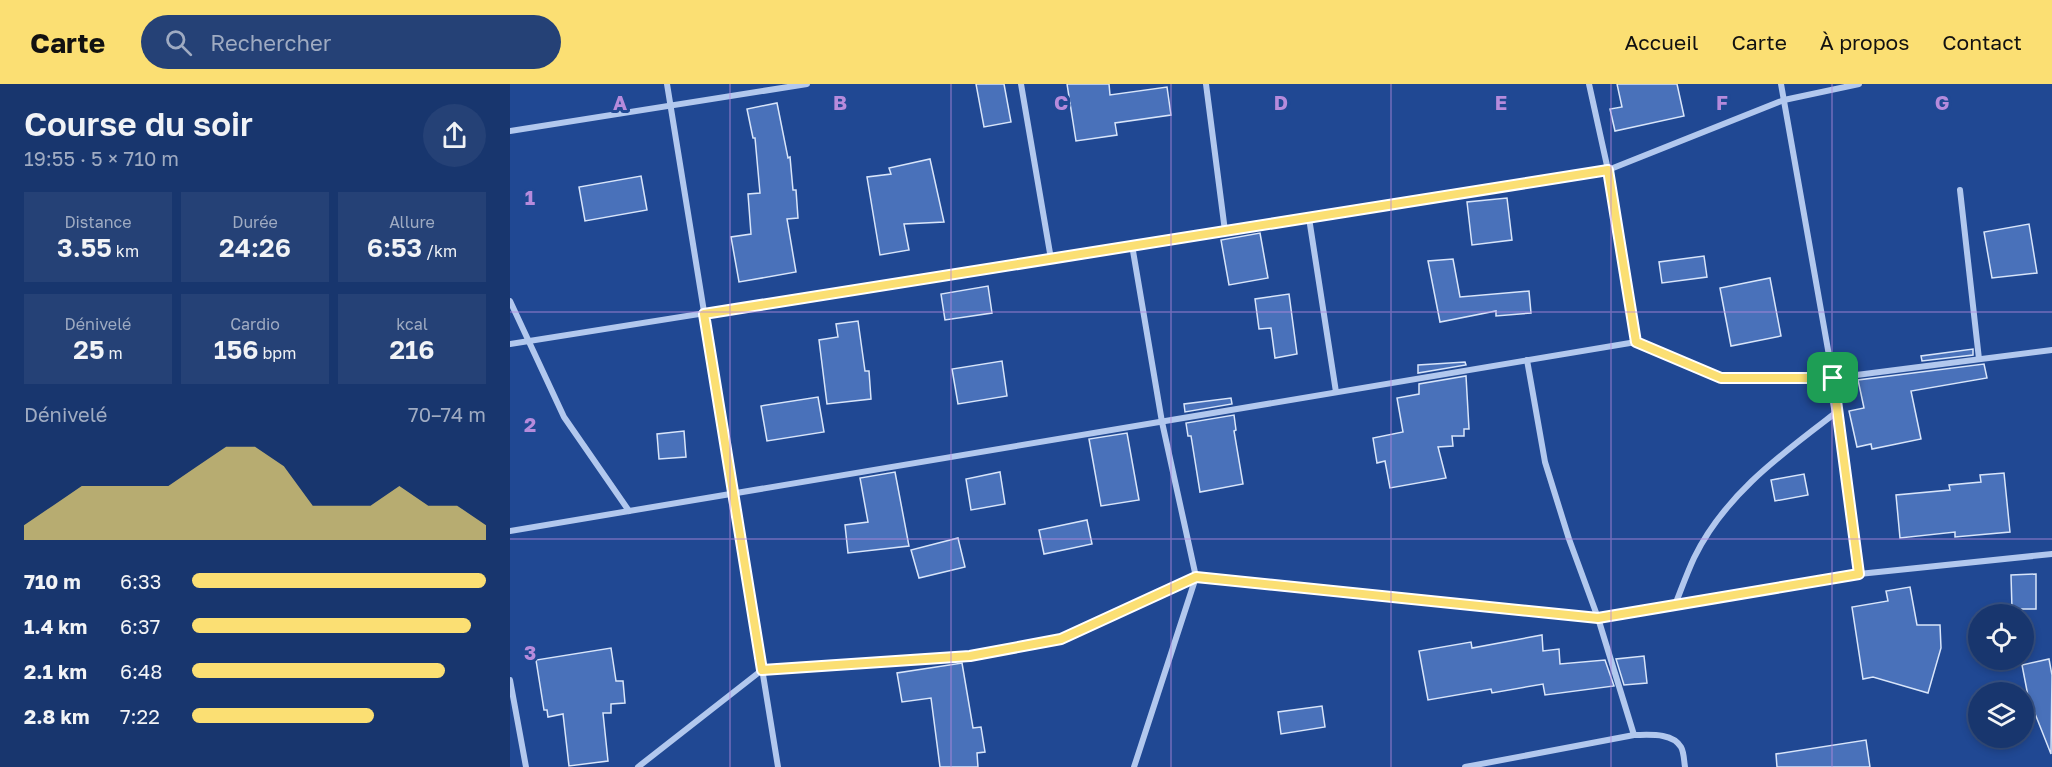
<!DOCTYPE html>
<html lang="fr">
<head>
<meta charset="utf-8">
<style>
	:root { --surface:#18366e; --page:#254176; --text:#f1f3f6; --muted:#9fabc2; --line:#365081; --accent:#fbdf73 }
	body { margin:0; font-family:"Golos Text",sans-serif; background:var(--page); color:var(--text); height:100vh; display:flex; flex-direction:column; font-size:22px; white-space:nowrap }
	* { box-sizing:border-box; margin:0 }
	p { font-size:20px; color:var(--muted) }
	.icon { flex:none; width:33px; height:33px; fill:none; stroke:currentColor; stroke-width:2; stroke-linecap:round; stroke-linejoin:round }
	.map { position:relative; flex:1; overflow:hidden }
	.drawer { display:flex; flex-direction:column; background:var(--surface); width:510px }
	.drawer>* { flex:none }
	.buttons { position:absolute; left:1458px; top:520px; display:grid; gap:12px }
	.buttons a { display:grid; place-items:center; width:66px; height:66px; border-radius:50%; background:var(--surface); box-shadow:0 3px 9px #0003,0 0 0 2px var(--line); font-size:30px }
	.pin { position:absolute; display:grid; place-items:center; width:51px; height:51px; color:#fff; margin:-26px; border-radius:12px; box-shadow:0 3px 9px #0006 }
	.round { display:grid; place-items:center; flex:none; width:63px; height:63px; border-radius:32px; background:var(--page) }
	.head { display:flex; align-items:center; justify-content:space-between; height:102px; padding:0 24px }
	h1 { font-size:33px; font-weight:600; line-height:45px }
	.stats { display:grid; grid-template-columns:repeat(3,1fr); gap:9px; height:102px; padding:6px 24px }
	.stats div { display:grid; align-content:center; border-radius:0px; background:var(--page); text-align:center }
	.stats b { font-size:26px; font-weight:600 }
	.stats small { font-size:16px; font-weight:400 }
	.stats p { font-size:16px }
	.chart { height:168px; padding:12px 24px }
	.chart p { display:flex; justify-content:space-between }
	.chart svg { width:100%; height:108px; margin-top:6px; fill:var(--accent); opacity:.7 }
	ul { padding:0 24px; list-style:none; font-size:20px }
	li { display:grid; grid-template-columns:96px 72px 1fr; align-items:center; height:45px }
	li i { height:15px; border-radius:8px; background:var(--accent) }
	header { display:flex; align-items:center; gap:36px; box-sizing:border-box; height:84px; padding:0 30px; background:var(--accent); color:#111 }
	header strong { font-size:28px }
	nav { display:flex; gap:33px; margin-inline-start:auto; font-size:21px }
	.search { width:420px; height:54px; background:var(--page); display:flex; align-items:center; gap:15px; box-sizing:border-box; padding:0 21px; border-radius:33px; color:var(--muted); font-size:22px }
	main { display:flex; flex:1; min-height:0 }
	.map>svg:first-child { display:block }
	.building { fill:#4971ba; stroke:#d8e5fa; stroke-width:1.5 }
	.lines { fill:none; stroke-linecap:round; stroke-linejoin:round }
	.street { stroke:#b2c8ee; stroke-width:6 }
	.route-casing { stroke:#fff; stroke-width:12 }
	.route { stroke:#fbdf73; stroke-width:8 }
	.grid { fill:none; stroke:#b68bdc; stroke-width:1.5; stroke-opacity:0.55 }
	.grid-label { font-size:20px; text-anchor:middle; font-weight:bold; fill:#b68bdc; stroke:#204893; stroke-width:6; stroke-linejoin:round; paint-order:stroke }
</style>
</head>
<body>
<header>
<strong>Carte</strong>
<div class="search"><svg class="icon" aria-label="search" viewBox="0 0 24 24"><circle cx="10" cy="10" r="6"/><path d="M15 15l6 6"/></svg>Rechercher</div>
<nav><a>Accueil</a><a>Carte</a><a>À propos</a><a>Contact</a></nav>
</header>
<main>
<section class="drawer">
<div class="head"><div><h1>Course du soir</h1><p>19:55 · 5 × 710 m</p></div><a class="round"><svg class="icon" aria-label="share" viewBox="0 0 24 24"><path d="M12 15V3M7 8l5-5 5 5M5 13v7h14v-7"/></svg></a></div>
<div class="stats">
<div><p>Distance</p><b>3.55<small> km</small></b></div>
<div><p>Durée</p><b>24:26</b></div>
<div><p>Allure</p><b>6:53<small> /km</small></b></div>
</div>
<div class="stats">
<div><p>Dénivelé</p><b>25<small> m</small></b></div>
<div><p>Cardio</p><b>156<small> bpm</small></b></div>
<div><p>kcal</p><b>216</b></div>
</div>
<div class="chart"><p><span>Dénivelé</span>70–74 m</p>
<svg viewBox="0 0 160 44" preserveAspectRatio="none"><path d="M0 44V38L10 30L20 22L30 22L40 22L50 22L60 14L70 6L80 6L90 14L100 30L110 30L120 30L130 22L140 30L150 30L160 38V44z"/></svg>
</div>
<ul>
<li><b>710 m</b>6:33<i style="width:100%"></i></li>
<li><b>1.4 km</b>6:37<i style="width:95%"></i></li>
<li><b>2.1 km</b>6:48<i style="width:86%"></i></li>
<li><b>2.8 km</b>7:22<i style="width:62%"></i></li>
</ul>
</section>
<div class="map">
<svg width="1542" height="683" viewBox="0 0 1542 683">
	<rect width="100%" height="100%" fill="#204893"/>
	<g class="building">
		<polygon points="466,0 494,0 501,38 474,43"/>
		<polygon points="557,0 599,0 600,11 657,3 661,31 605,39 607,51 566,57"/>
		<polygon points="1107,0 1167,0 1174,32 1105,47 1100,25 1112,23"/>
		<polygon points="267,19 278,74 280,73 283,106 286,106 288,134 277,135 286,188 229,198 221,153 241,150 238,110 250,109 245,54 243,54 237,25"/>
		<polygon points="420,75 434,138 394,140 399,166 370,171 357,93 381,90 379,84"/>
		<polygon points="131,92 137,126 75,137 69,103"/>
		<polygon points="997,114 1002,156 962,161 957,118"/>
		<polygon points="1519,140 1527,189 1482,194 1474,148"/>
		<polygon points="750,149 758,194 719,201 711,156"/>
		<polygon points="1194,172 1197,193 1152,199 1149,178"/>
		<polygon points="943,175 950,213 1019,207 1021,229 986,232 986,227 930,238 918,177"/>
		<polygon points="1260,194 1271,252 1221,262 1210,204"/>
		<polygon points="478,202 482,229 435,236 431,210"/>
		<polygon points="779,210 787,270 765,274 761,244 749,245 745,215"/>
		<polygon points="348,237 355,287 359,287 361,315 317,320 309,256 328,253 326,240"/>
		<polygon points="1463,265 1463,271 1412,277 1411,272"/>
		<polygon points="492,277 497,312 448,320 442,285"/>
		<polygon points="955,278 956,281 908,289 908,281"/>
		<polygon points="1474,280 1477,294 1401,307 1411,355 1362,365 1361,360 1347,363 1339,327 1354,324 1348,296"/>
		<polygon points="956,292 959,345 954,345 954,352 942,352 943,362 928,363 936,394 880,404 875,377 867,379 863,354 893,348 887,314 909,310 909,300"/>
		<polygon points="308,313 314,348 257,357 251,322"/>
		<polygon points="721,314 722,320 675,328 674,320"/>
		<polygon points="724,331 726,346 724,347 733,400 690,408 681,352 678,352 676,339"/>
		<polygon points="174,347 176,373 149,375 147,350"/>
		<polygon points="617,349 629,416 591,422 579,355"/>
		<polygon points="385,388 399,462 338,469 335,441 358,438 350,394"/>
		<polygon points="490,388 495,420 461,426 456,395"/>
		<polygon points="1494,389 1500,448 1445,453 1445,448 1390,454 1386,411 1440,406 1439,401 1471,398 1470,391"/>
		<polygon points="1294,390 1298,411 1265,417 1261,396"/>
		<polygon points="577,436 582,460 534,470 529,446"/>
		<polygon points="448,454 455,483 409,494 401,466"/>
		<polygon points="1526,490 1526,525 1502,525 1501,491"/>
		<polygon points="1400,503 1407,541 1430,541 1431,564 1418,609 1363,593 1353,595 1342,523 1378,517 1376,507"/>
		<polygon points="1032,551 1033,567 1049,565 1050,580 1095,576 1104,602 1035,611 1033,600 982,609 981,605 918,616 909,567 961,558 962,564"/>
		<polygon points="101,564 106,597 113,597 115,619 101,620 101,629 93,629 98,677 59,682 53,630 38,633 37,626 34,626 26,576"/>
		<polygon points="1134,572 1137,599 1114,601 1106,575"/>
		<polygon points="1539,575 1542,591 1541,670 1518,612 1512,581"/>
		<polygon points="452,579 463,644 471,643 475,668 467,669 468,683 430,683 421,614 392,618 387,589"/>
		<polygon points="812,622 815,643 771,650 768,628"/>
		<polygon points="1356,656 1360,683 1267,683 1266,670"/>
	</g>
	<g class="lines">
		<g class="street">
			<polyline points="157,0 268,683"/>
			<polyline points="511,0 541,175"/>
			<polyline points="696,0 715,147"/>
			<polyline points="1079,0 1098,86 1126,258"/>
			<polyline points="1271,0 1323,294 1349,490"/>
			<polyline points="0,47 297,0"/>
			<polyline points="1450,106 1469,275"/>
			<polyline points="799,134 826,308"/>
			<polyline points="622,161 652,338 686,493 624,683"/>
			<polyline points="0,217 54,333 119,427"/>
			<polyline points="0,260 1098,86 1274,16 1349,0"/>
			<polyline points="1017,276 1035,378 1059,455 1088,534 1124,651"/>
			<polyline points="0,447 1126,258 1211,294 1323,294 1542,266"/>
			<path d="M1165 521C1171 506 1177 489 1184 474 1215 410 1273 369 1328 327"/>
			<polyline points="0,596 16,683"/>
			<polyline points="128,683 252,586 460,572 551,555 686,493 1088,534 1349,490 1542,470"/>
			<path d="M955 683 1124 651C1138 651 1162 648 1171 663 1174 668 1174 677 1175 683"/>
		</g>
	</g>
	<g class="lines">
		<g class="route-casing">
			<polygon id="route" points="1098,86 1126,258 1211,294 1323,294 1349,490 1088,534 686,493 551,555 460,572 252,586 194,230"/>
		</g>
		<use href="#route" class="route"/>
	</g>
	<path class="grid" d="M220 0V683M441 0V683M661 0V683M881 0V683M1101 0V683M1322 0V683M0 228H1542M0 455H1542"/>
	<g class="grid-label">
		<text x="110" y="26">A</text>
		<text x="330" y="26">B</text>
		<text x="551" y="26">C</text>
		<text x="771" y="26">D</text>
		<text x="991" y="26">E</text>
		<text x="1212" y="26">F</text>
		<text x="1432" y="26">G</text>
		<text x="20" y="121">1</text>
		<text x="20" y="348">2</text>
		<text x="20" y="576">3</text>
	</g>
</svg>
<div class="buttons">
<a><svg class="icon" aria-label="locate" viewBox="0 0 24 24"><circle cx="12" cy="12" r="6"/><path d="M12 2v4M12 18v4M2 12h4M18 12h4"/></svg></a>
<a><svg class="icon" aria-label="layers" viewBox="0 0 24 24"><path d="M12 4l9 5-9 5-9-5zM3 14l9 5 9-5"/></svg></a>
</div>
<div class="pin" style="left:1323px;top:294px;background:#1e9e55"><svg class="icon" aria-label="arrive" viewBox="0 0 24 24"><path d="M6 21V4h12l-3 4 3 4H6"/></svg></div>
</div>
</main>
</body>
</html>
